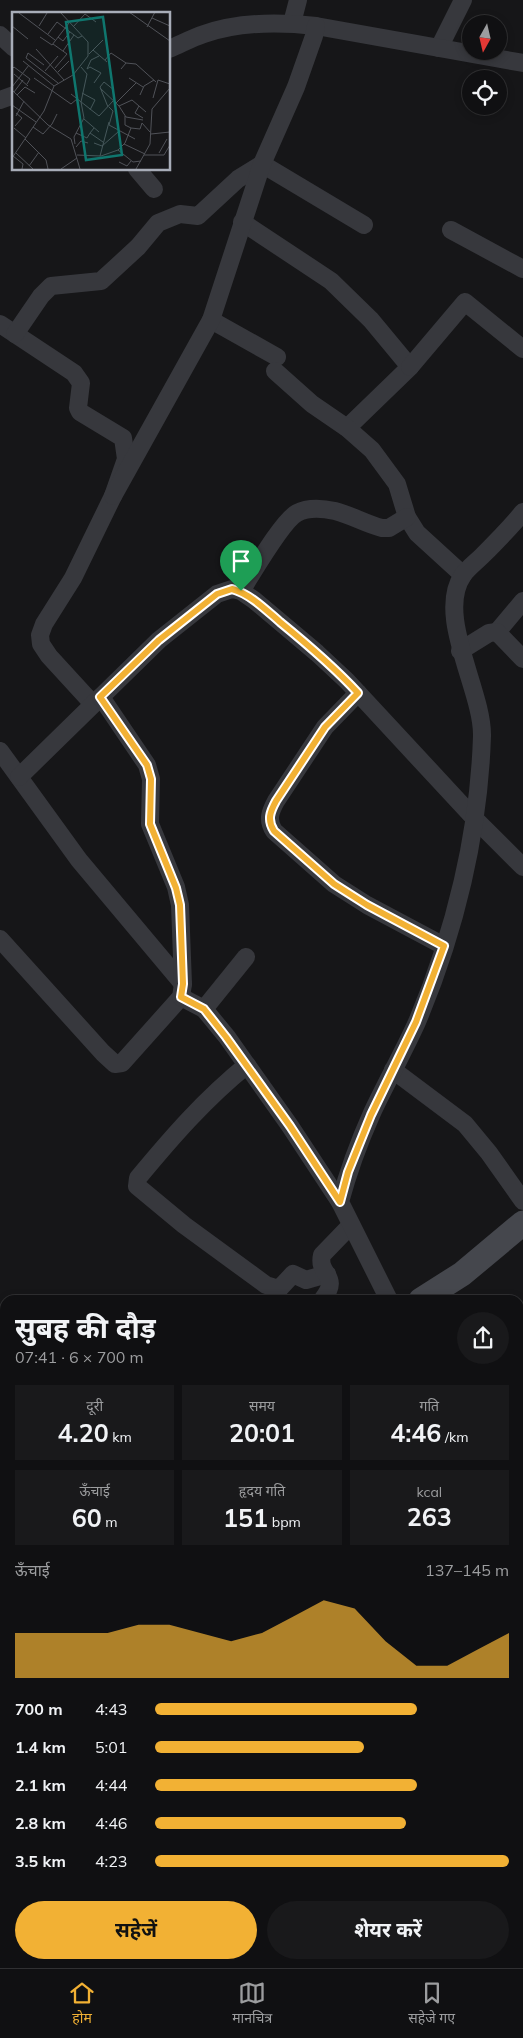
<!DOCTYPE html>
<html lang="hi">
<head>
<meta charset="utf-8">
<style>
	:root { --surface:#101012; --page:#19191b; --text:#f1f3f6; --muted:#9c9d9f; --line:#303032; --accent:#f2b134 }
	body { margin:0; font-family:Mulish,"Noto Sans Devanagari",sans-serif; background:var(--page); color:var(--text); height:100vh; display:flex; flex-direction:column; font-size:19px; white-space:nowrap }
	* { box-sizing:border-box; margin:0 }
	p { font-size:16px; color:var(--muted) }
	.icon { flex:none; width:28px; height:28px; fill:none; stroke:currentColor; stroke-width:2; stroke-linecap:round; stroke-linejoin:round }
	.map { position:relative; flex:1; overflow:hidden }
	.sheet { position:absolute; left:0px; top:1295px; width:524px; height:674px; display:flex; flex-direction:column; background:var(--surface); border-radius:15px 15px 0 0; box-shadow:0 2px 8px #0003,0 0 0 1px var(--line) }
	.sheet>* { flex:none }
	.needle { width:32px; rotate:188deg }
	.tools { position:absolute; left:462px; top:15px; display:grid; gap:10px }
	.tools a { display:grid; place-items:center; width:45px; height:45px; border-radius:50%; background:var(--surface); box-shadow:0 2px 8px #0003,0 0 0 1px var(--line); font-size:25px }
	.pin { position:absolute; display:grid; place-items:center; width:42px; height:42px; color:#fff; margin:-51px -21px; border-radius:50% 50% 50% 0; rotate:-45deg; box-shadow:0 0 5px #0007 }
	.pin .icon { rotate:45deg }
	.round { display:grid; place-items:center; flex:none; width:52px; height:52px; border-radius:26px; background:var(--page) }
	.headline { display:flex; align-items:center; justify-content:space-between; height:85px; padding:0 15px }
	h1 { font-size:28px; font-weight:700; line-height:38px }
	.stats { display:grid; grid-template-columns:repeat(3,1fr); gap:8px; height:85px; padding:5px 15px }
	.stats div { display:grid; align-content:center; border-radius:0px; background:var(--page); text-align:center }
	.stats b { font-size:25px; font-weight:700 }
	.stats small { font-size:14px; font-weight:400 }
	.stats p { font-size:14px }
	.chart { height:140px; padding:10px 15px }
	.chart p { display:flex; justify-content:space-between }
	.chart svg { width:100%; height:90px; margin-top:5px; fill:var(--accent); opacity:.7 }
	.cta { display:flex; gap:10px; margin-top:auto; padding:10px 15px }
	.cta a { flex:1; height:58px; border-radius:30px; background:var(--accent); color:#111; font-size:20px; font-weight:700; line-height:58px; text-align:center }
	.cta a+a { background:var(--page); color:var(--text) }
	ul { padding:0 15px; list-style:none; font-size:16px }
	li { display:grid; grid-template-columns:80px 60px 1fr; align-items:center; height:38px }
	li i { height:12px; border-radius:6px; background:var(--accent) }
	.tab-bar { display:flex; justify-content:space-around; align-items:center; height:70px; border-top:1px solid var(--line); background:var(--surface); font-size:14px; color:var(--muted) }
	.tab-bar a { display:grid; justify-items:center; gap:2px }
	.tab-bar .selected { color:var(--accent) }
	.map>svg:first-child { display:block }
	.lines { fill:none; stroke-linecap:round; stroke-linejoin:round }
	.street { stroke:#37383d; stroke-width:18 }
	.secondary { stroke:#45474d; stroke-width:25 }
	.route-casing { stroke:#fff; stroke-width:10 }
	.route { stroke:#f2b134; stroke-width:6 }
	.inset-road { fill:none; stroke:#505258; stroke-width:1 }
	.view { fill:#0f766e; fill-opacity:0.15; stroke:#0f766e; stroke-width:2.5 }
	.inset-edge { fill:none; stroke:#a8adb8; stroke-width:2.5 }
</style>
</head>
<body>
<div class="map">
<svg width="523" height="1968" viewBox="0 0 523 1968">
	<rect width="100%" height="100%" fill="#161618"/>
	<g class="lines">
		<g class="street">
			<polyline points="292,23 298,0"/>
			<polyline points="0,35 14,48"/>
			<polyline points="439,48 463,0"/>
			<path d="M169 49C181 44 192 38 204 34 238 22 281 22 316 26L523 63"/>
			<polyline points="0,100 14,95"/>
			<polyline points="137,169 154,189"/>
			<polyline points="242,222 331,281 371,320 410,367 347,428"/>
			<polyline points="451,230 523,269"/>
			<polyline points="211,320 277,357"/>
			<polyline points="0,324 74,373 81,383 78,408 80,412 123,438 126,459 113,496 73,578 44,624 40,635 41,644 49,656 93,704"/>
			<polyline points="15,334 41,296 51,286 101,281 138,247 158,223 180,214 198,216 238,179 262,164 364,225"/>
			<polyline points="410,367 465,302 523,349"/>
			<polyline points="275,371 312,404 347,428 372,450 397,484 407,517 417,533 463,575"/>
			<polyline points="113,496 211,320 262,164 296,87 314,36 316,26"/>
			<path d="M241 591C252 574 282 521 297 513 308 507 322 508 335 511 351 515 366 524 382 528H389L407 517"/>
			<polyline points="497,632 523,601"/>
			<polyline points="460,651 489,633 497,632 523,659"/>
			<path d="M358 693 325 727 276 801C270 812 267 820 274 831L334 884 367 905 444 946"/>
			<polyline points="0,751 79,860 183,984"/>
			<polyline points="19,777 159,640 217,594 232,589 241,591 254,600 317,653 347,681 474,818 523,867"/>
			<polyline points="0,939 103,1053 115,1064 122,1063 181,997 183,984 180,905 176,887 150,824 151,779 147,765 101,697"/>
			<polyline points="181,997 204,1009 227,1037 290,1126 340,1202"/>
			<polyline points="204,1009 246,957"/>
			<path d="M247 1065C205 1099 172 1137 138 1178L137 1186 184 1225 266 1285 279 1289 293 1274 306 1280 327 1274"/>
			<polyline points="393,1070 465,1124 489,1153 523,1201"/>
			<path d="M322 1300C342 1275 317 1276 322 1255L351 1225"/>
			<path d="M389 1300 340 1202C348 1172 359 1142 372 1113 386 1083 403 1053 417 1022 455 932 479 833 482 736 483 691 435 615 463 575 468 568 476 562 482 556 496 542 510 528 523 512"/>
			<polyline points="0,1423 5,1418"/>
			<polyline points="522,1576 523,1574"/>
			<polyline points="519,1689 523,1685"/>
			<polyline points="519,1805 523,1801"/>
			<polyline points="519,1858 523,1863"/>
			<polyline points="519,1931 523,1927"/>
			<polyline points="147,1964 152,1968"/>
			<polyline points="248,1964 252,1968"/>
			<polyline points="347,1968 352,1964"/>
		</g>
		<g class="secondary">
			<polyline points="421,1300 462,1274 523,1223"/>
			<polyline points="492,1964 495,1968"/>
		</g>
	</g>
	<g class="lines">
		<g class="route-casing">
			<path id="route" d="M232 589C250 594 265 609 280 622 307 644 334 667 358 693L325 727 276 801C270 812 267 820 274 831L334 884 367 905 444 946 416 1022 371 1115 348 1172 340 1202 290 1126 226 1037 204 1009 181 997 183 984 180 905 176 888 150 824 151 779 147 765 100 697 159 640 217 594Z"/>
		</g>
		<use href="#route" class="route"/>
	</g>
	<g transform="translate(12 12)">
		<rect width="158" height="158" fill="#161618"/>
		<path class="inset-road" d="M117 0 158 29M7 1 43 28M140 6 158 14M0 14 16 27M27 14 35 1M61 15 73 2 84 10M135 15 143 0M36 22 45 10 66 26 70 24M28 25 40 33 57 11M46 25 51 29 58 20M41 32 55 42 43 56M24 37 52 68M81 38 95 50M51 39 62 23M77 42 91 28M93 48 99 41 114 51 109 57M11 49 42 74M114 51 124 52 144 70M32 53 16 41 14 46 46 71M0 57 2 55 18 67 15 72M75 57 78 55 89 61 82 71M75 57 79 48 87 44M33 59 46 44M46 60 57 49M2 62 16 74M22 66 59 92 65 87M117 66 131 75M0 75 17 53M88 76 107 94 120 88 134 100M0 78 36 113 59 127 68 157M2 80 11 68M70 81 83 88 78 98M59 82 87 104 101 89M5 83 13 75 23 81M128 83 132 74 142 68M141 86 146 68 158 72M104 91 124 71M0 93 24 110M107 94 114 105 131 108M127 94 123 101 131 106M96 95 88 75 92 70 102 78M97 95 101 99 97 113 123 127M4 104 12 89M113 104V113L119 116M72 107 87 120M3 114 10 106 4 101M21 115 31 122 40 112 45 102M2 116 14 126M82 116 78 121 91 130M64 121 75 126 78 121M139 122 158 120M13 127 34 148 36 157M82 131 90 134 106 120M63 132 62 125 72 106 69 90 75 62 69 55M112 132 133 142M64 135 69 129 76 131M106 138 121 150 129 149M4 141 21 157M147 141 155 127M65 143 89 144 106 138 113 131 119 116 128 117 130 111 138 120M132 143H152L158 133M1 144 11 152 10 157M88 144 97 110M0 146 32 99 42 74 61 63 76 44V30L48 0M107 150 115 154 119 149M17 154 27 140M49 157 65 146M124 157 138 132 140 97 158 76"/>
		<path class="view" d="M91 5 110 143 74 148 54 10Z"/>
		<rect width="158" height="158" class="inset-edge"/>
	</g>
</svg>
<div class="tools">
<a><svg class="needle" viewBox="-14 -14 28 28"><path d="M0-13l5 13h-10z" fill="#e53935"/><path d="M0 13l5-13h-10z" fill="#9c9d9f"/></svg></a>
<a><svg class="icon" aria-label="locate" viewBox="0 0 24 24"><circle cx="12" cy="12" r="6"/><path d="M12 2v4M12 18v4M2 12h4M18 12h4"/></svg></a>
</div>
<div class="pin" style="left:241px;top:591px;background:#1e9e55"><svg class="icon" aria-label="arrive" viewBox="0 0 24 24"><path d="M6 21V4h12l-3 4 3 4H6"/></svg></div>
<section class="sheet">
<div class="headline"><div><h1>सुबह की दौड़</h1><p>07:41 · 6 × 700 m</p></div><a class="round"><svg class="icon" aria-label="share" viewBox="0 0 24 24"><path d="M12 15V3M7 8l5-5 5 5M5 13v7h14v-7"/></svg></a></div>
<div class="stats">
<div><p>दूरी</p><b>4.20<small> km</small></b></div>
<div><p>समय</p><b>20:01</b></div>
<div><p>गति</p><b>4:46<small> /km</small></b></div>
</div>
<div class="stats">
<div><p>ऊँचाई</p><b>60<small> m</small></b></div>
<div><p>हृदय गति</p><b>151<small> bpm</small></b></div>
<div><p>kcal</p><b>263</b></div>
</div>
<div class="chart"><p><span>ऊँचाई</span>137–145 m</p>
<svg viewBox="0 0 160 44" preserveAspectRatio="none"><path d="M0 44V22L10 22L20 22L30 22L40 18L50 18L60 22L70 26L80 22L90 14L100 6L110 10L120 26L130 38L140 38L150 30L160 22V44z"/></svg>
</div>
<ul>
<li><b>700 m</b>4:43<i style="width:74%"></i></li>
<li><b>1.4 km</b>5:01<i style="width:59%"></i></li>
<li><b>2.1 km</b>4:44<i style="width:74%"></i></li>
<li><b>2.8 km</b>4:46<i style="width:71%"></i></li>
<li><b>3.5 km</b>4:23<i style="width:100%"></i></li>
</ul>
<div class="cta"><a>सहेजें</a><a>शेयर करें</a></div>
</section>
</div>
<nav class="tab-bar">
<a class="selected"><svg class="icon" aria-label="home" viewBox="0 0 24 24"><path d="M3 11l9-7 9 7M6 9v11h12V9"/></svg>होम</a>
<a><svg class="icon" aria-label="map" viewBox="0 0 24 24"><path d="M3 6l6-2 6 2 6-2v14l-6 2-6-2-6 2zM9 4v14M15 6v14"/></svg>मानचित्र</a>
<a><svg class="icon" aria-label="saved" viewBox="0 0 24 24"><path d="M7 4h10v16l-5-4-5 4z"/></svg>सहेजे गए</a>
</nav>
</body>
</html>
